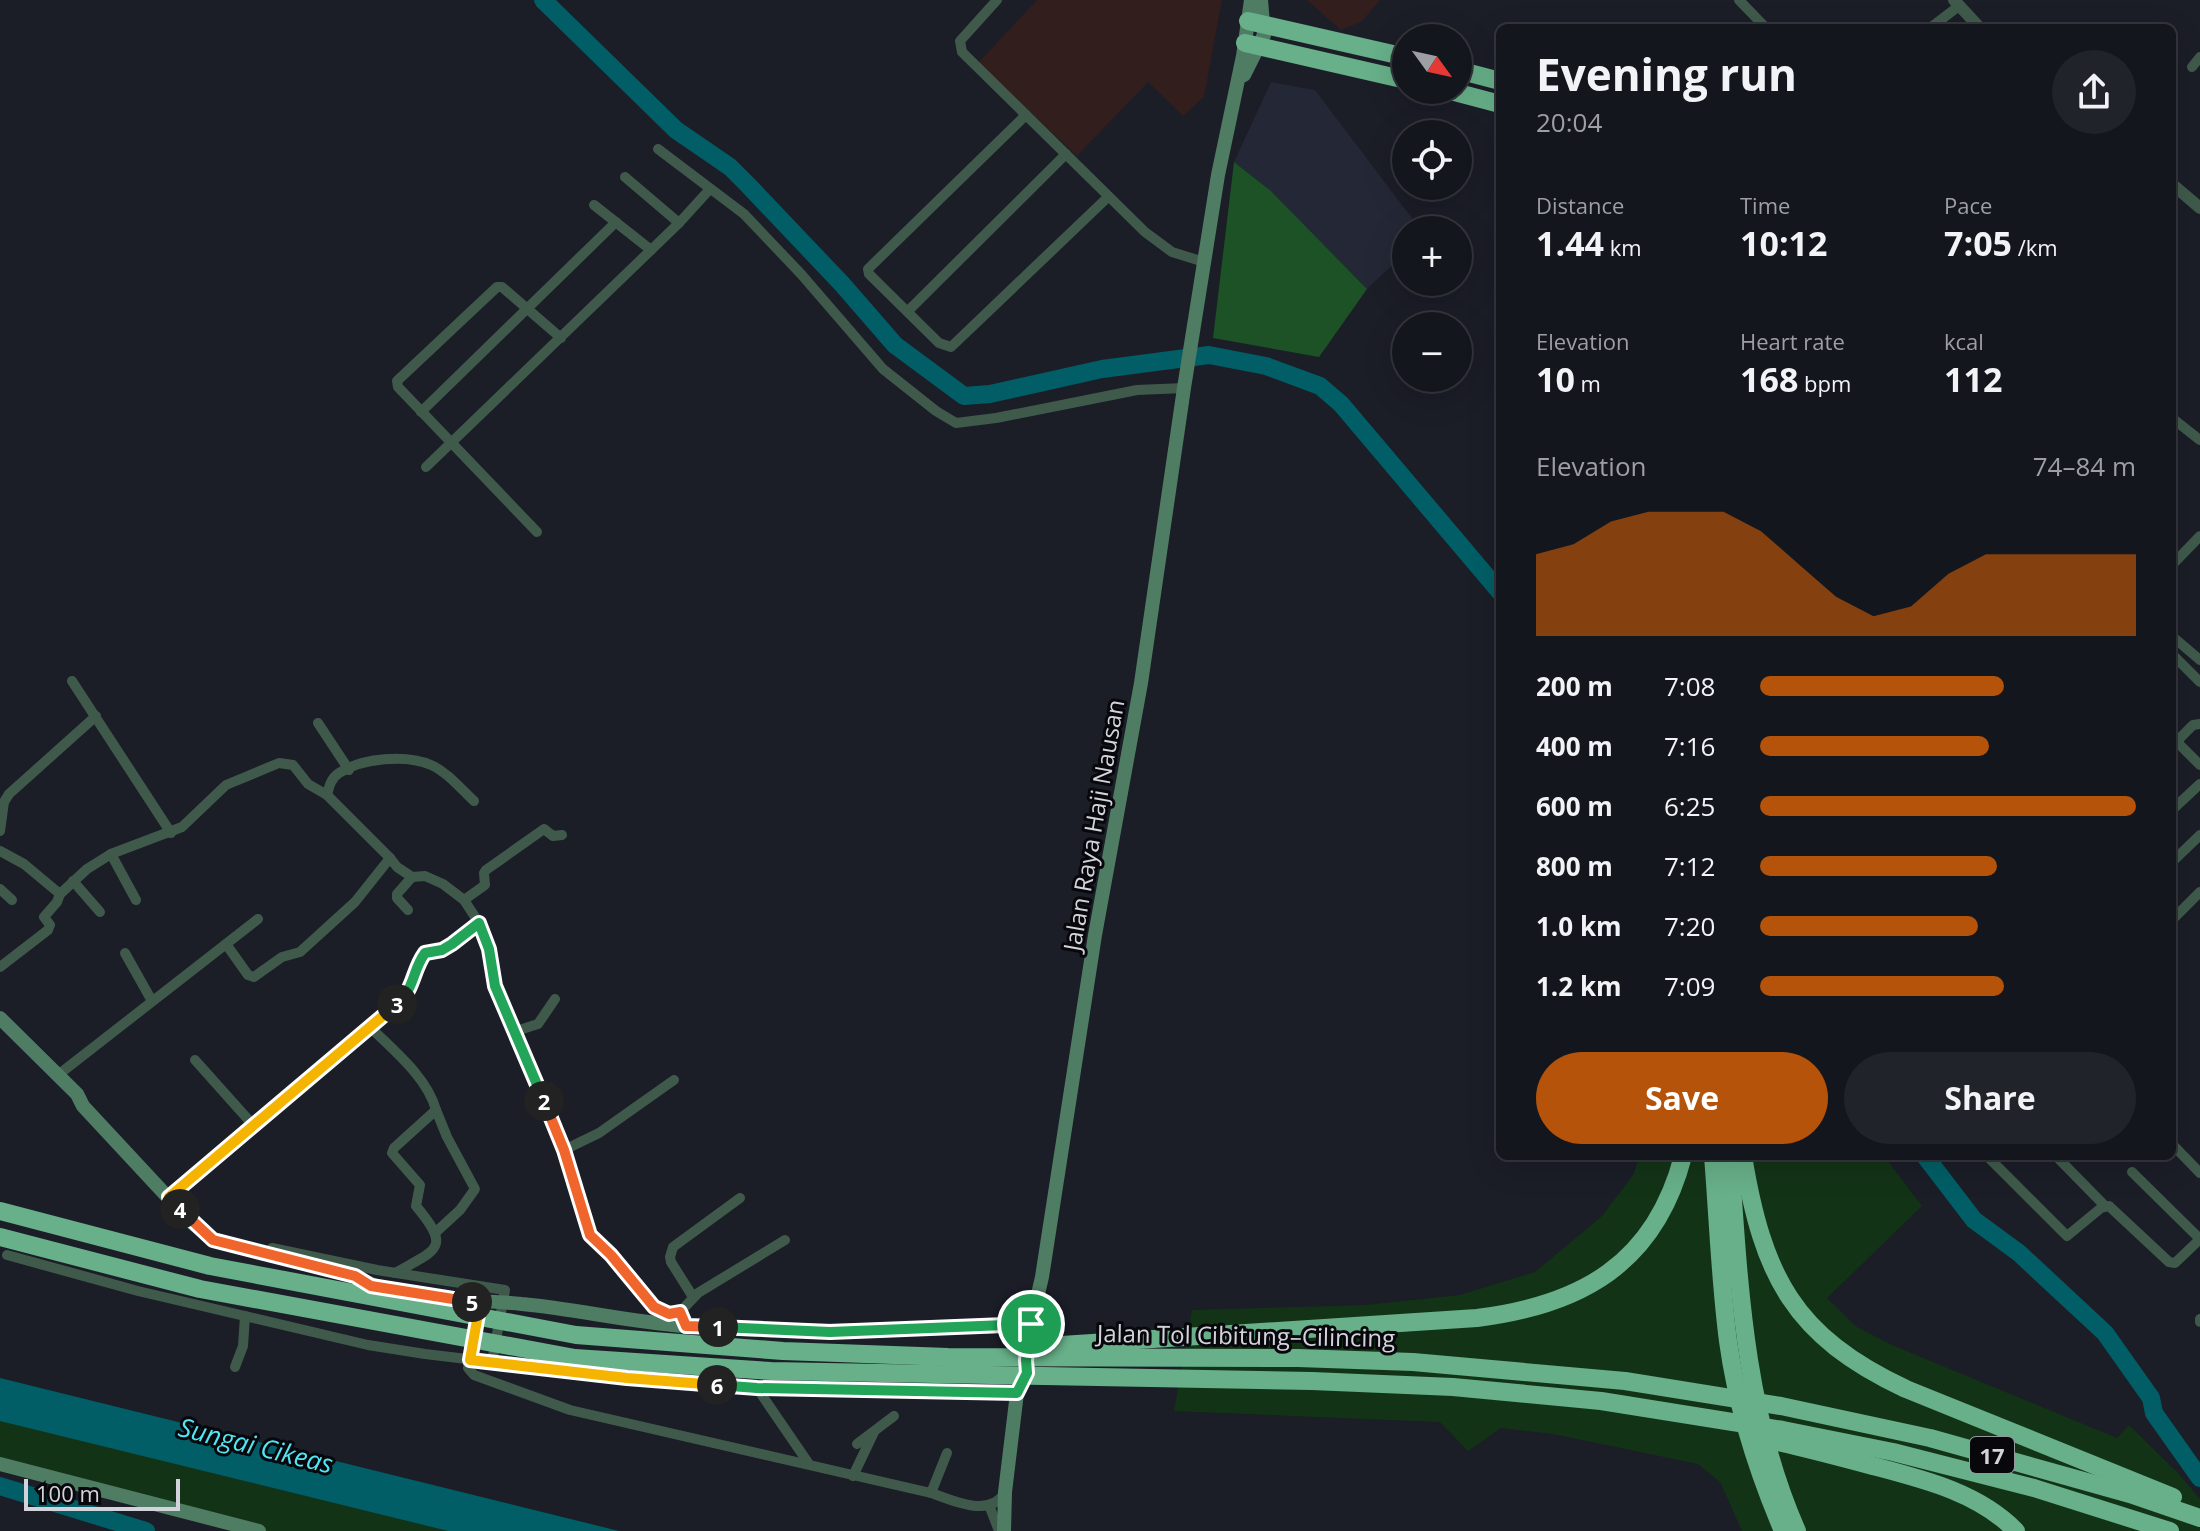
<!DOCTYPE html>
<html lang="en">
<head>
<meta charset="utf-8">
<style>
	:root { --surface:#14161d; --page:#21232a; --text:#f1f3f6; --muted:#9d9fa4; --line:#33353b; --accent:#b45309 }
	body { margin:0; font-family:"Open Sans",sans-serif; background:var(--page); color:var(--text); height:100vh; display:flex; flex-direction:column; font-size:30px; white-space:nowrap }
	* { box-sizing:border-box; margin:0 }
	p { font-size:26px; color:var(--muted) }
	.icon { flex:none; width:44px; height:44px; fill:none; stroke:currentColor; stroke-width:2; stroke-linecap:round; stroke-linejoin:round }
	.map { position:relative; flex:1; overflow:hidden }
	.details { position:absolute; left:1496px; top:24px; width:680px; height:1136px; display:flex; flex-direction:column; background:var(--surface); border-radius:12px; box-shadow:0 8px 32px #0002,0 0 0 2px var(--line) }
	.details>* { flex:none }
	.needle { width:52px; rotate:123deg }
	.fabs { position:absolute; left:1392px; top:24px; display:grid; gap:16px }
	.fabs a { display:grid; place-items:center; width:80px; height:80px; border-radius:50%; background:var(--surface); box-shadow:0 8px 32px #0002,0 0 0 2px var(--line); font-size:40px }
	.scale { position:absolute; left:24px; bottom:20px; width:156px; box-sizing:border-box; padding-left:8px; border:4px solid #d3d4db; border-top:0; font-size:22px; line-height:28px; white-space:nowrap; color:#d3d4db; -webkit-text-stroke:6px #07070c; paint-order:stroke }
	.pin { position:absolute; display:grid; place-items:center; width:68px; height:68px; color:#fff; margin:-34px; border:4px solid #fff; border-radius:50%; box-shadow:0 2px 8px #0007 }
	.km { position:absolute; width:40px; height:40px; margin:-20px; border-radius:50%; background:#222; color:#fff; font-size:22px; line-height:40px; text-align:center }
	.round { display:grid; place-items:center; flex:none; width:84px; height:84px; border-radius:42px; background:var(--page) }
	.headline { display:flex; align-items:center; justify-content:space-between; height:136px; padding:0 40px }
	h1 { font-size:44px; font-weight:700; line-height:60px }
	.metrics { display:grid; grid-template-columns:repeat(3,1fr); gap:12px; height:136px; padding:8px 40px }
	.metrics div { display:grid; align-content:center }
	.metrics b { font-size:34px; font-weight:700 }
	.metrics small { font-size:22px; font-weight:400 }
	.metrics p { font-size:22px }
	.chart { height:224px; padding:16px 40px }
	.chart p { display:flex; justify-content:space-between }
	.chart svg { width:100%; height:144px; margin-top:8px; fill:var(--accent); opacity:.7 }
	.button { display:flex; gap:16px; margin-top:auto; padding:16px 40px }
	.button a { flex:1; height:92px; border-radius:48px; background:var(--accent); color:#fff; font-size:32px; font-weight:700; line-height:92px; text-align:center }
	.button a+a { background:var(--page); color:var(--text) }
	ul { padding:0 40px; list-style:none; font-size:26px }
	li { display:grid; grid-template-columns:128px 96px 1fr; align-items:center; height:60px }
	li i { height:20px; border-radius:10px; background:var(--accent) }
	.map>svg:first-child { display:block }
	.built { fill:#242735 }
	.education { fill:#321f1d }
	.green { fill:#133317 }
	.forest { fill:#1c5225 }
	.water { fill:#015e66 }
	.lines { fill:none; stroke-linecap:round; stroke-linejoin:round }
	.river { stroke:#015e66; stroke-width:18 }
	.minor { stroke:#3f5a4b; stroke-width:10 }
	.tertiary { stroke:#3f5a4b; stroke-width:12 }
	.secondary { stroke:#4f7d64; stroke-width:14 }
	.motorway { stroke:#67b089; stroke-width:18 }
	.split-1-casing { stroke:#fff; stroke-width:16 }
	.split-2-casing { stroke:#fff; stroke-width:16 }
	.split-3-casing { stroke:#fff; stroke-width:16 }
	.split-4-casing { stroke:#fff; stroke-width:16 }
	.split-5-casing { stroke:#fff; stroke-width:16 }
	.split-6-casing { stroke:#fff; stroke-width:16 }
	.split-7-casing { stroke:#fff; stroke-width:16 }
	.split-1 { stroke:#22a559; stroke-width:10 }
	.split-2 { stroke:#f0652b; stroke-width:10 }
	.split-3 { stroke:#22a559; stroke-width:10 }
	.split-4 { stroke:#f5b400; stroke-width:10 }
	.split-5 { stroke:#f0652b; stroke-width:10 }
	.split-6 { stroke:#f5b400; stroke-width:10 }
	.split-7 { stroke:#22a559; stroke-width:10 }
	.labels { text-anchor:middle; dominant-baseline:central; stroke-width:6; stroke-linejoin:round; paint-order:stroke }
	.shield { fill:#07070c; stroke:#96969d; stroke-width:2 }
	.shield-label { font-size:22px; font-weight:bold; fill:#d3d4db }
	.street-label { font-size:24px; fill:#d3d4db; stroke:#07070c }
	.water-label { font-size:26px; font-style:italic; fill:#52e5f4; stroke:#07070c }
</style>
</head>
<body>
<div class="map">
<svg width="2200" height="1531" viewBox="0 0 2200 1531">
	<rect width="100%" height="100%" fill="#1b1d27"/>
	<polygon class="built" points="1271,82 1315,90 1421,230 1406,230 1406,252 1367,289 1271,191 1234,162"/>
	<g class="education">
		<polygon points="1037,0 1222,0 1204,97 1183,116 1148,82 1077,156 978,63"/>
		<polygon points="1307,0 1380,0 1361,22 1341,30"/>
	</g>
	<g class="green">
		<polygon points="1640,1156 1884,1156 1922,1206 1827,1298 1855,1326 1892,1345 2117,1438 2129,1425 2179,1474 2200,1499 2200,1531 1742,1531 1720,1482 1698,1464 1553,1434 1501,1428 1468,1451 1440,1422 1174,1411 1192,1310 1366,1305 1460,1295 1535,1272 1602,1216 1633,1175"/>
		<polygon points="0,1420 448,1531 259,1531 0,1458"/>
	</g>
	<polygon class="forest" points="1234,162 1271,191 1367,289 1319,357 1213,338"/>
	<polygon class="water" points="0,1378 619,1531 448,1531 0,1421"/>
	<g class="lines">
		<g class="river">
			<polyline points="543,0 676,130 730,167 748,185 842,284 895,345 964,396 990,394 1102,369 1209,355 1266,366 1320,386 1341,404 1500,592"/>
			<polyline points="1925,1156 1974,1220 2019,1253 2105,1333 2151,1398 2154,1413 2200,1478"/>
			<polyline points="0,1486 146,1531"/>
		</g>
		<g class="minor">
			<polyline points="997,0 960,41 962,52 1145,232 1172,252 1204,262"/>
			<polyline points="1739,0 1766,28"/>
			<polyline points="1930,28 1959,6"/>
			<polyline points="2192,67 2200,57"/>
			<polyline points="1026,115 868,269 869,274 939,343 951,347 1108,197"/>
			<polyline points="658,149 744,214 801,274 883,369 936,411 956,423 996,418 1137,390 1184,388"/>
			<polyline points="625,177 679,223"/>
			<polyline points="594,205 651,250"/>
			<polyline points="908,311 1066,154"/>
			<polyline points="421,412 616,222"/>
			<polyline points="2172,418 2200,440"/>
			<polyline points="426,467 679,223 710,189"/>
			<polyline points="537,532 398,387 397,381 497,287 502,287 561,338"/>
			<polyline points="2172,565 2200,536"/>
			<polyline points="2173,637 2200,660"/>
			<polyline points="2172,654 2200,682"/>
			<polyline points="72,681 171,833"/>
			<polyline points="318,723 349,770"/>
			<polyline points="2177,742 2200,765"/>
			<polyline points="2172,746 2193,725 2200,724"/>
			<path d="M327 795C329 787 331 778 339 773 362 758 406 754 431 765 447 772 461 789 474 801"/>
			<polyline points="2172,810 2200,784"/>
			<polyline points="0,831 4,802 9,794 96,716"/>
			<polyline points="0,851 24,864 60,894"/>
			<polyline points="111,854 136,900"/>
			<polyline points="2172,862 2200,835"/>
			<polyline points="73,881 100,912"/>
			<polyline points="0,889 12,900"/>
			<polyline points="464,900 485,885 484,873 486,870 544,829 553,836 562,835"/>
			<polyline points="408,910 397,898 397,894 412,877"/>
			<polyline points="2172,920 2200,892"/>
			<polyline points="226,944 248,975 254,977 282,957 300,952 355,902 390,858"/>
			<polyline points="125,953 152,1001"/>
			<polyline points="0,967 48,930 50,925 44,917 57,902 60,894 87,869 111,854 182,827 226,785 279,763 293,765 308,784 327,795 390,858 397,867 412,877 425,876 443,884 464,900 479,923 489,949 495,986 564,1150 590,1235 611,1255 654,1307 669,1314 680,1312 698,1293 785,1240"/>
			<path d="M370 1027C394 1051 427 1077 436 1110L394 1148 392 1153 420 1185 416 1206C452 1249 437 1249 395 1273"/>
			<polyline points="516,1031 538,1024 555,999"/>
			<polyline points="195,1060 253,1125"/>
			<polyline points="58,1075 258,919"/>
			<polyline points="436,1110 447,1137 475,1189 460,1210 436,1232"/>
			<polyline points="2172,1144 2200,1173"/>
			<polyline points="564,1150 599,1133 674,1080"/>
			<polyline points="1987,1156 2067,1236 2101,1208 2109,1206 2169,1262 2175,1263 2200,1239"/>
			<polyline points="2056,1156 2105,1206"/>
			<polyline points="2132,1172 2200,1239"/>
			<path d="M169 1197 405 997C415 983 415 967 425 953L442 950 452 944 479 923"/>
			<polyline points="272,1248 377,1270 505,1290 492,1362"/>
			<polyline points="7,1255 138,1291 368,1345 425,1354 627,1378 757,1388 1017,1393"/>
			<path d="M484 1287 468 1368 474 1375 570 1410 931 1493C953 1500 990 1519 1005 1492"/>
			<polyline points="693,1297 671,1262 670,1257 673,1247 740,1198"/>
			<polyline points="2200,1319 2200,1322"/>
			<polyline points="235,1367 243,1346 245,1316"/>
			<polyline points="757,1388 809,1464"/>
			<polyline points="857,1444 894,1416"/>
			<polyline points="853,1476 874,1432"/>
			<polyline points="931,1493 947,1453"/>
			<polyline points="989,1505 999,1531"/>
		</g>
		<g class="tertiary">
			<polyline points="1954,0 1980,28"/>
			<polyline points="2172,184 2200,208"/>
		</g>
		<g class="secondary">
			<polyline points="1244,75 1264,35 1261,0"/>
			<path d="M0 1018 77 1094 83 1106 189 1220 213 1240 355 1276C402 1304 470 1298 522 1304 576 1309 630 1322 685 1326 800 1335 915 1329 1031 1324"/>
			<polyline points="0,1464 259,1531"/>
			<polyline points="1004,1531 1005,1492 1017,1393 1027,1373 1031,1324 1042,1277 1095,935 1141,683 1184,388 1218,175 1243,56 1251,0"/>
		</g>
		<g class="motorway">
			<polyline points="1248,21 1406,57"/>
			<polyline points="1245,43 1406,80"/>
			<polyline points="1458,70 1500,81"/>
			<polyline points="1447,90 1500,104"/>
			<path d="M1713 1156C1718 1218 1720 1280 1728 1341 1737 1407 1757 1470 1783 1531"/>
			<path d="M1730 1156C1739 1284 1744 1411 1797 1531"/>
			<path d="M1743 1156C1763 1276 1793 1336 1906 1389L2173 1497"/>
			<polyline points="0,1211 210,1266 576,1335 783,1351 948,1357 1298,1358 1413,1362 1625,1381 1781,1406 1930,1438 2130,1494 2200,1518"/>
			<polyline points="0,1237 200,1289 575,1358 771,1371 1312,1381 1453,1387 1601,1401 1783,1430 1893,1452 2034,1488 2170,1531"/>
			<path d="M1046 1346 1477 1318C1581 1305 1655 1264 1683 1156"/>
			<path d="M1755 1437C1790 1444 1824 1453 1858 1462 1913 1477 1975 1489 2016 1531"/>
		</g>
	</g>
	<g class="lines">
		<g class="split-1-casing">
			<polyline id="split-1" points="718,1327 830,1332 1031,1324"/>
		</g>
		<g class="split-2-casing">
			<polyline id="split-2" points="544,1101 564,1150 590,1235 611,1255 654,1307 669,1314 680,1312 686,1326 718,1327"/>
		</g>
		<g class="split-3-casing">
			<path id="split-3" d="M397 1004C415 988 412 971 425 953L442 950 452 944 479 923 489 949 495 986 544 1101"/>
		</g>
		<g class="split-4-casing">
			<polyline id="split-4" points="180,1209 169,1197 397,1004"/>
		</g>
		<g class="split-5-casing">
			<polyline id="split-5" points="180,1209 213,1240 355,1276 371,1286 472,1302"/>
		</g>
		<g class="split-6-casing">
			<polyline id="split-6" points="472,1302 480,1303 470,1360 627,1378 717,1385"/>
		</g>
		<g class="split-7-casing">
			<polyline id="split-7" points="717,1385 757,1388 1017,1393 1027,1373 1026,1360 1031,1324"/>
		</g>
		<use href="#split-1" class="split-1"/>
		<use href="#split-2" class="split-2"/>
		<use href="#split-3" class="split-3"/>
		<use href="#split-4" class="split-4"/>
		<use href="#split-5" class="split-5"/>
		<use href="#split-6" class="split-6"/>
		<use href="#split-7" class="split-7"/>
	</g>
	<g class="labels">
		<rect class="shield" x="1970" y="1437" width="44" height="36" rx="6"/>
		<g class="shield-label">
			<text x="1992" y="1455">17</text>
		</g>
		<g class="street-label">
			<text transform="translate(1093 825) rotate(-80)">Jalan Raya Haji Nausan</text>
			<text transform="translate(1246 1335) rotate(1)">Jalan Tol Cibitung–Cilincing</text>
		</g>
		<g class="water-label">
			<text transform="translate(256 1445) rotate(14)">Sungai Cikeas</text>
		</g>
	</g>
</svg>
<div class="fabs">
<a><svg class="needle" viewBox="-14 -14 28 28"><path d="M0-13l5 13h-10z" fill="#e53935"/><path d="M0 13l5-13h-10z" fill="#9d9fa4"/></svg></a>
<a><svg class="icon" aria-label="locate" viewBox="0 0 24 24"><circle cx="12" cy="12" r="6"/><path d="M12 2v4M12 18v4M2 12h4M18 12h4"/></svg></a>
<a>+</a>
<a>−</a>
</div>
<div class="scale">100 m</div>
<div class="pin" style="left:1031px;top:1324px;background:#1e9e55"><svg class="icon" aria-label="arrive" viewBox="0 0 24 24"><path d="M6 21V4h12l-3 4 3 4H6"/></svg></div>
<b class="km" style="left:718px;top:1327px">1</b>
<b class="km" style="left:544px;top:1101px">2</b>
<b class="km" style="left:397px;top:1004px">3</b>
<b class="km" style="left:180px;top:1209px">4</b>
<b class="km" style="left:472px;top:1302px">5</b>
<b class="km" style="left:717px;top:1385px">6</b>
<section class="details">
<div class="headline"><div><h1>Evening run</h1><p>20:04</p></div><a class="round"><svg class="icon" aria-label="share" viewBox="0 0 24 24"><path d="M12 15V3M7 8l5-5 5 5M5 13v7h14v-7"/></svg></a></div>
<div class="metrics">
<div><p>Distance</p><b>1.44<small> km</small></b></div>
<div><p>Time</p><b>10:12</b></div>
<div><p>Pace</p><b>7:05<small> /km</small></b></div>
</div>
<div class="metrics">
<div><p>Elevation</p><b>10<small> m</small></b></div>
<div><p>Heart rate</p><b>168<small> bpm</small></b></div>
<div><p>kcal</p><b>112</b></div>
</div>
<div class="chart"><p><span>Elevation</span>74–84 m</p>
<svg viewBox="0 0 160 44" preserveAspectRatio="none"><path d="M0 44V19L10 16L20 9L30 6L40 6L50 6L60 12L70 22L80 32L90 38L100 35L110 25L120 19L130 19L140 19L150 19L160 19V44z"/></svg>
</div>
<ul>
<li><b>200 m</b>7:08<i style="width:65%"></i></li>
<li><b>400 m</b>7:16<i style="width:61%"></i></li>
<li><b>600 m</b>6:25<i style="width:100%"></i></li>
<li><b>800 m</b>7:12<i style="width:63%"></i></li>
<li><b>1.0 km</b>7:20<i style="width:58%"></i></li>
<li><b>1.2 km</b>7:09<i style="width:65%"></i></li>
</ul>
<div class="button"><a>Save</a><a>Share</a></div>
</section>
</div>
</body>
</html>
